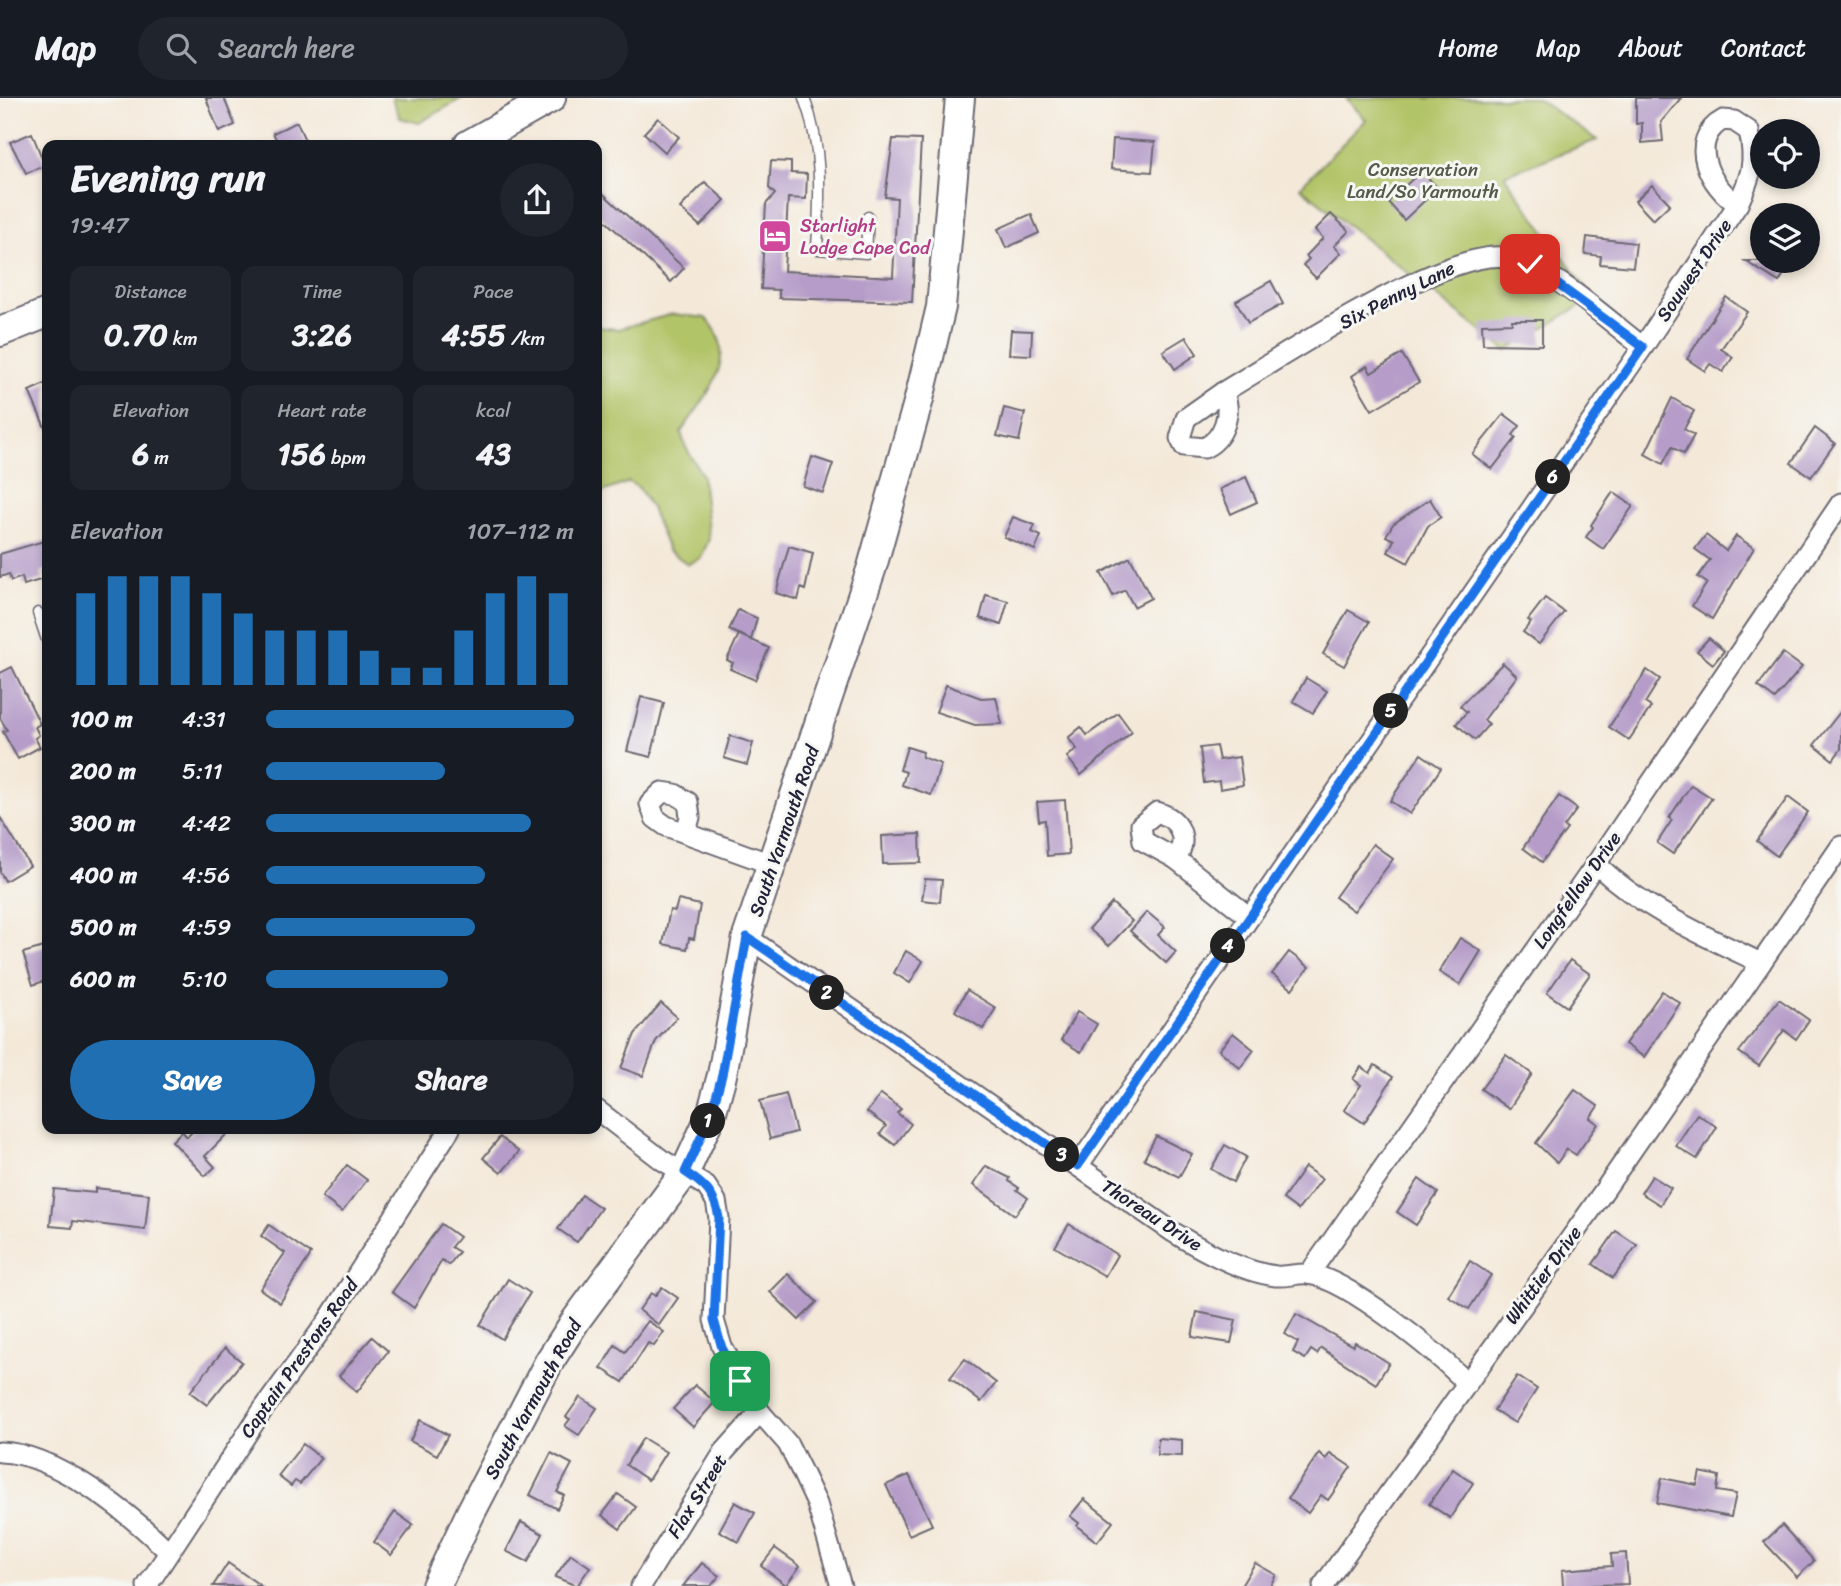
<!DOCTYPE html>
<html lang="en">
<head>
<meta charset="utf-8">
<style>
	:root { --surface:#171b24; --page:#20242c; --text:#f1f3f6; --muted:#9ea1a6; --line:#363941; --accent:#1f6fb2 }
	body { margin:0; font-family:Sriracha,sans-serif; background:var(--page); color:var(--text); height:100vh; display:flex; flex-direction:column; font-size:26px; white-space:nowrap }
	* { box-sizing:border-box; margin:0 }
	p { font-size:23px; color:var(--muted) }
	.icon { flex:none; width:38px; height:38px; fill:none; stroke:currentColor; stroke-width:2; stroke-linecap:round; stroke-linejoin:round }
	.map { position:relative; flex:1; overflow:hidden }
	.sheet { position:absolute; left:42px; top:42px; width:560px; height:994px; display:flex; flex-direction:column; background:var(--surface); border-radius:14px; box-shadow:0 4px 10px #0003 }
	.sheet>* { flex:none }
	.tools { position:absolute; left:1750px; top:21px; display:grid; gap:14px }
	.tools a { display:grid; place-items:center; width:70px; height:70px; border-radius:50%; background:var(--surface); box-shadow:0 4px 10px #0003; font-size:35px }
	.pin { position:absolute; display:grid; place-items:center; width:60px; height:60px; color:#fff; margin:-30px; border-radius:14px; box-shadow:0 4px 10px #0006 }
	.km { position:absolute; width:35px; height:35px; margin:-18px; border-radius:50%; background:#222; color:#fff; font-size:19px; line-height:35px; text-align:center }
	.round { display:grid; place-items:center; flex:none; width:74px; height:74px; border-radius:37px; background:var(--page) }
	.overview { display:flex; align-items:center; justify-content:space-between; height:119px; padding:0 28px }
	h1 { font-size:38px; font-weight:700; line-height:52px }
	.figures { display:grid; grid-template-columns:repeat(3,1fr); gap:10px; height:119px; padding:7px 28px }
	.figures div { display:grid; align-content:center; border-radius:14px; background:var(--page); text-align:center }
	.figures b { font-size:30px; font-weight:700 }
	.figures small { font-size:19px; font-weight:400 }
	.figures p { font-size:19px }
	.chart { height:196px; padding:14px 28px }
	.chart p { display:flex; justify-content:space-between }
	.chart svg { width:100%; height:126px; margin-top:7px; stroke:var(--accent); stroke-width:6 }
	.button { display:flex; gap:14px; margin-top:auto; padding:14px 28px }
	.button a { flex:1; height:80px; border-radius:42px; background:var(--accent); color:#fff; font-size:28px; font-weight:700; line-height:80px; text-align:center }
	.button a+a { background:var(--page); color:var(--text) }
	ul { padding:0 28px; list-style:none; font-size:23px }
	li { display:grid; grid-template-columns:112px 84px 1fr; align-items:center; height:52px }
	li i { height:18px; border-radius:9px; background:var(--accent) }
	header { display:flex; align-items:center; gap:42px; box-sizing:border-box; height:98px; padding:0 35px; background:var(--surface); border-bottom:2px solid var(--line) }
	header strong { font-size:33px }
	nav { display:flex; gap:38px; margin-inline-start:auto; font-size:24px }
	.search { width:490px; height:63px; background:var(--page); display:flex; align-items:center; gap:18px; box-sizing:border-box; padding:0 24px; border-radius:38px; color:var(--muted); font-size:26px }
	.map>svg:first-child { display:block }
	.green { fill:#b2c467; stroke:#6a7351; stroke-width:2 }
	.building { fill:#b69dc9 }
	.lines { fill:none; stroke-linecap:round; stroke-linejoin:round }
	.service-casing { stroke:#6c6872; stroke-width:13 }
	.minor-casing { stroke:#6c6872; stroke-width:23 }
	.secondary-casing { stroke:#6c6872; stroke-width:32 }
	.service { stroke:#fff; stroke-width:10 }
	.minor { stroke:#fff; stroke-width:19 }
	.secondary { stroke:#fff; stroke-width:28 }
	.route-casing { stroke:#fff; stroke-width:14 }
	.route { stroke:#1a73e8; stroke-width:9 }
	.labels { text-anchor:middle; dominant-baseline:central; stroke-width:6; stroke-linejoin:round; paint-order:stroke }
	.park-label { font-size:19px; fill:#545b4a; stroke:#f6f6f2 }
	.hotel-label { font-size:19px; fill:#b23c85; stroke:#f6f6f2; text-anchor:start }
	.street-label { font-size:19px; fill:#22223b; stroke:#f6f6f2 }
</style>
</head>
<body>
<header>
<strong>Map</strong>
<div class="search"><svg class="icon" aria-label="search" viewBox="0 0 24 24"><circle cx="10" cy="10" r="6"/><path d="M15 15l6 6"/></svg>Search here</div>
<nav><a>Home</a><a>Map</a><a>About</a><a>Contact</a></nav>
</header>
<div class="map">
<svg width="1841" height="1488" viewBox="0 0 1841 1488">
	<rect width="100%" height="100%" fill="#f6f6f2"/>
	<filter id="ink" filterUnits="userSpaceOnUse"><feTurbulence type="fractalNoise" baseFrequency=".0143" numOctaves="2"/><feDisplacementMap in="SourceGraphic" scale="14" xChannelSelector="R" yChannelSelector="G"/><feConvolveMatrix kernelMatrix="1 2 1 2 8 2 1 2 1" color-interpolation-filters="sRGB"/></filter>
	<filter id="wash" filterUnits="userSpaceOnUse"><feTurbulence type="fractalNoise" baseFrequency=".00686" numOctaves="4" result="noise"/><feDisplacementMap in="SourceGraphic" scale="28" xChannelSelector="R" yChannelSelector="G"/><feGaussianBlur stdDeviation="1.57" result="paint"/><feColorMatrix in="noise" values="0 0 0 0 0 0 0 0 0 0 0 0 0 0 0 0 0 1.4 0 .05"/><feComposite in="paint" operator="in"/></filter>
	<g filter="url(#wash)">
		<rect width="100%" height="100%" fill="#f4e9d9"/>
		<g class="green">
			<polygon points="392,0 462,0 419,25 400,20"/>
			<polygon points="1346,0 1536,0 1597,42 1504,77 1593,200 1506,253 1300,89 1366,22"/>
			<path d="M673 216 706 220C743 258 705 299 681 334L685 348 702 377 709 441 701 460 688 466 668 452 651 410 639 390 629 384 597 396V229L618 231Z"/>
		</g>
		<g id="blocks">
			<g class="building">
				<polygon points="206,0 224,0 235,27 219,34"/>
				<polygon points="1636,0 1681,0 1661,24 1663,43 1642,45 1642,25 1636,26"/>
				<polygon points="658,20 679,39 665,54 644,35"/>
				<polygon points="297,24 307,47 279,47 273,35"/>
				<polygon points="32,35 45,68 26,75 10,44"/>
				<polygon points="893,41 921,42 912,204 779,200 779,192 761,191 766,106 775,96 769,90 771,63 791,64 791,75 807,76 806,101 788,100 784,173 893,179 897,100 885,99"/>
				<polygon points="1113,41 1155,44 1152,74 1111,71"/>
				<polygon points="1421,73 1438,90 1404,122 1388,104"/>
				<polygon points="705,84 725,102 700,128 680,110"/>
				<polygon points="1652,87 1670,106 1653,122 1635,103"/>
				<polygon points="597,90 684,170 671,184 597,115"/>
				<polygon points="1031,116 1039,135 1006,150 998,131"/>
				<polygon points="1331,116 1349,133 1334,148 1341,155 1316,180 1303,167 1309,161 1306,158 1323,140 1315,132"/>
				<polygon points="1587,139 1636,145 1633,169 1600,166 1601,158 1585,156"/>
				<polygon points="1745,163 1792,163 1779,184"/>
				<polygon points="1271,183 1283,206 1248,225 1236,203"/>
				<polygon points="1726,199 1747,214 1721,251 1733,259 1723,274 1710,266 1705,273 1687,261"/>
				<polygon points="1512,222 1542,222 1542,247 1483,246 1482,226 1512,225"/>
				<polygon points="1011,232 1032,233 1031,257 1009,256"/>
				<polygon points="1186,239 1197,256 1175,271 1163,253"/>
				<polygon points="1402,256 1419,284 1372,312 1352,278 1367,268 1371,275"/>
				<polygon points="47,285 47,334 29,293"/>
				<polygon points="1672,300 1694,313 1684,331 1694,337 1684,356 1672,349 1663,366 1645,356"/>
				<polygon points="1004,310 1025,315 1019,343 997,338"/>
				<polygon points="1504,316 1520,328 1513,337 1516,340 1492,371 1472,356"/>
				<polygon points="1815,330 1835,345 1811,379 1791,365"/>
				<polygon points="812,359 833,366 823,395 803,388"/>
				<polygon points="1246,379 1257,404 1231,416 1220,391"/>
				<polygon points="1613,394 1633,408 1603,451 1586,439 1593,429 1591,427"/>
				<polygon points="1430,401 1441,419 1428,428 1408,465 1388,454 1394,442 1386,438 1393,426"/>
				<polygon points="1013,419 1035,427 1032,434 1041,438 1035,452 1004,439"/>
				<polygon points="1706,437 1726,453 1736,438 1754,450 1712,521 1692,508 1707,485 1698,479 1710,462 1695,451"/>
				<polygon points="47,442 47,472 41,474 43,481 24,487 22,479 11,483 9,476 0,479 0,456"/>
				<polygon points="789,448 813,455 805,492 801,490 798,502 776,495"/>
				<polygon points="1130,459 1151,500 1134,509 1125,492 1113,498 1101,475"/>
				<polygon points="986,497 1008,503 1001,527 980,520"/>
				<polygon points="1545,500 1564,514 1539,546 1523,534 1531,524 1528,522"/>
				<polygon points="738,512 757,520 751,542 729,532"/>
				<polygon points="1348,512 1369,524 1344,568 1323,556"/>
				<polygon points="739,536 769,550 755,582 730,571 733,565 727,562"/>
				<polygon points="1709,540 1724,553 1713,566 1697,553"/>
				<polygon points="1783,555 1802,569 1775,601 1758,588"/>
				<polygon points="1503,565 1517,578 1484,622 1489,626 1475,642 1456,626 1467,614 1460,608"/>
				<polygon points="12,569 40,626 35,629 39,637 35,640 40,649 18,661 3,634 7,632 0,620 0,575"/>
				<polygon points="1647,572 1660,581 1645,605 1651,609 1629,642 1609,629"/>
				<polygon points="1306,580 1327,593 1313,615 1293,603"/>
				<polygon points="946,587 981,600 996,599 1002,626 975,627 936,614"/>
				<polygon points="641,599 664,605 651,659 627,653"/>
				<polygon points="1841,613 1841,651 1833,662 1814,647"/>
				<polygon points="1118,615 1132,634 1081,677 1067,659 1077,651 1068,640 1081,629 1087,637"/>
				<polygon points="730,638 753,645 747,667 724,660"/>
				<polygon points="1216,648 1219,662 1239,659 1243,687 1220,691 1219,683 1204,685 1200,650"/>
				<polygon points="907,649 923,654 922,659 941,666 931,697 902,687 906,674 900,672"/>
				<polygon points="1421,656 1441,670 1410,716 1390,703"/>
				<polygon points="1691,687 1712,700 1673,756 1657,745 1672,722 1669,720"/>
				<polygon points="1559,698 1577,711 1564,729 1567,731 1542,764 1523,750"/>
				<polygon points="1788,699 1808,714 1777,758 1757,743"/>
				<polygon points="1065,702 1069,756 1047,758 1045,722 1039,723 1037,704"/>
				<polygon points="0,719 30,768 5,783 0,774"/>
				<polygon points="920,736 921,765 883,766 882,738"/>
				<polygon points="1373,746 1393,761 1354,813 1335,799"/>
				<polygon points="925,781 942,782 940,804 922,802"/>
				<polygon points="678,802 700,807 694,841 689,840 687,851 663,846 670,812 675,813"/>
				<polygon points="1112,805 1132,823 1109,848 1089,831"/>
				<polygon points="1147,814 1165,829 1158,837 1176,854 1166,865 1130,833"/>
				<polygon points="1460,840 1481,853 1460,887 1439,874"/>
				<polygon points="47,848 47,882 33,887 23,855"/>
				<polygon points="906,853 923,863 910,885 894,875"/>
				<polygon points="1289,854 1309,869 1292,891 1272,876"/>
				<polygon points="1570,862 1590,876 1567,909 1547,895"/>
				<polygon points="967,892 996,910 983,931 955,913"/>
				<polygon points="1662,893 1680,905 1644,959 1625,946"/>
				<polygon points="1779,901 1809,922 1796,941 1784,932 1759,968 1739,954"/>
				<polygon points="661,905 677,919 656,943 643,978 621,970 635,936"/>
				<polygon points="1077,914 1097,926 1081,954 1061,942"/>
				<polygon points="1233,935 1254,952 1240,970 1219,952"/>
				<polygon points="1506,957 1532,976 1509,1011 1481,991"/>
				<polygon points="1375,967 1393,979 1364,1025 1344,1012 1361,987 1353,981 1361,969 1370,975"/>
				<polygon points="1575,992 1598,1008 1590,1020 1598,1026 1576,1057 1567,1051 1557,1065 1536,1045"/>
				<polygon points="786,996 796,1034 770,1041 760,1003"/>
				<polygon points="881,996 901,1011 897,1015 911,1026 895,1047 880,1036 886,1028 867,1014"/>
				<polygon points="1697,1016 1717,1029 1697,1061 1676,1048"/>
				<polygon points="195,1031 232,1031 205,1058 215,1069 205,1078 172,1043 182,1033 187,1039"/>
				<polygon points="1156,1038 1192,1056 1179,1079 1144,1061"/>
				<polygon points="500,1039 519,1054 501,1075 483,1060"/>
				<polygon points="1225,1047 1246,1059 1233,1084 1211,1071"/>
				<polygon points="347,1067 367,1082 342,1114 322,1099"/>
				<polygon points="986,1068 1010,1080 1009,1083 1019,1090 1017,1092 1028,1100 1015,1117 973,1087"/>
				<polygon points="1305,1069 1322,1081 1298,1112 1283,1101"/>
				<polygon points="1652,1078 1671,1090 1660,1107 1641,1095"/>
				<polygon points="1419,1081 1438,1095 1416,1127 1397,1114"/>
				<polygon points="95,1090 149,1096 145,1132 73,1123 72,1130 50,1128 54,1091 95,1095"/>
				<polygon points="582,1097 601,1110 577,1144 558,1131"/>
				<polygon points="441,1126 459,1139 451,1149 459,1154 449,1167 442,1162 414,1210 392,1194"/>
				<polygon points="1069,1126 1117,1157 1105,1178 1055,1149"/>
				<polygon points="269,1127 311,1156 280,1205 260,1191 285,1155 261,1138"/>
				<polygon points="1616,1133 1637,1147 1613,1180 1593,1166"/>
				<polygon points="1470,1163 1491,1177 1469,1211 1448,1198"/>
				<polygon points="788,1176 817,1204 799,1222 770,1194"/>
				<polygon points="508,1181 530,1195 502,1241 480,1227"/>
				<polygon points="662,1189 678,1200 659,1227 639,1212 651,1195 655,1198"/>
				<polygon points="1197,1214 1236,1222 1231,1245 1192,1239"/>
				<polygon points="1296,1216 1353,1248 1355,1244 1389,1265 1376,1286 1321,1250 1317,1256 1311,1252 1305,1261 1293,1254 1298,1244 1285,1236"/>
				<polygon points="648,1223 664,1234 654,1248 648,1245 623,1284 601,1270 615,1247 625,1254"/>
				<polygon points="372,1239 388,1253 357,1294 339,1278"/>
				<polygon points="225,1250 242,1264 207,1307 190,1294"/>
				<polygon points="965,1261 996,1285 981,1304 950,1280"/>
				<polygon points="1517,1278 1537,1291 1515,1325 1494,1312"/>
				<polygon points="695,1287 715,1304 693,1329 673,1311"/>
				<polygon points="580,1299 597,1310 579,1337 565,1328 570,1321 566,1319"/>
				<polygon points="420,1322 448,1337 437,1357 410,1343"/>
				<polygon points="643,1340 666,1354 648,1382 626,1367"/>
				<polygon points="1158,1340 1182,1342 1182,1358 1157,1357"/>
				<polygon points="303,1346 321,1360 300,1386 295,1383 291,1388 278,1378"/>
				<polygon points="551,1355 572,1366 557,1394 564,1397 557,1411 530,1397"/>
				<polygon points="1319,1355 1326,1361 1330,1355 1351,1369 1328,1402 1321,1397 1308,1415 1288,1400"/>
				<polygon points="1453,1371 1473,1385 1450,1420 1429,1406"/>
				<polygon points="1700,1374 1719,1378 1717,1393 1736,1396 1731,1419 1657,1405 1662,1380 1697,1387"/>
				<polygon points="909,1377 932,1427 909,1437 886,1387"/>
				<polygon points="618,1396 636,1409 620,1431 602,1417"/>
				<polygon points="1084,1401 1113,1424 1097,1444 1077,1428 1079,1425 1070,1418"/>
				<polygon points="735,1404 755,1415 739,1444 719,1433"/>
				<polygon points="395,1414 413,1427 391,1457 374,1444"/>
				<polygon points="521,1424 543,1436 528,1464 506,1453"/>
				<polygon points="1782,1427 1814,1463 1797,1479 1764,1444"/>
				<polygon points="775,1450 800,1468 786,1487 761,1468"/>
				<polygon points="1626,1455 1628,1486 1563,1488 1562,1472 1612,1468 1611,1456"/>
				<polygon points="571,1456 590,1469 577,1488 555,1479"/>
				<polygon points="228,1465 261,1488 213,1488"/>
				<polygon points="702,1465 719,1478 711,1488 683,1488"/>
				<polygon points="1255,1465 1276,1477 1270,1488 1241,1488"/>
			</g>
		</g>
	</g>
	<g filter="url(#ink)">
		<use href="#blocks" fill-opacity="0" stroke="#6c6872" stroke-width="2"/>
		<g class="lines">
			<g class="service-casing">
				<g id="service">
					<path d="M804 0C823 50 820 98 817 151L866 155 868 119"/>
					<polyline points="38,515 47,542"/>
				</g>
			</g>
			<g class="minor-casing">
				<g id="minor">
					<path d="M1723 22 1734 23 1749 33C1756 65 1751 78 1738 106 1710 90 1686 42 1723 22Z"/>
					<path d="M1223 294C1279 261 1452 145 1510 160 1555 172 1606 221 1643 249"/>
					<path d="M1223 294C1233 314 1224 341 1204 350L1184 348 1180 340 1186 320Z"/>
					<path d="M1157 714C1180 721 1189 740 1176 761L1143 743 1141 727Z"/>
					<polyline points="686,734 690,719 688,704 675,696 662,694 650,706 655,720 666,728 771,766"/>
					<polyline points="1176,761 1248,818"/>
					<path d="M747 839 1173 1134C1202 1152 1242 1174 1276 1178 1287 1179 1298 1175 1308 1176 1348 1181 1437 1255 1466 1284"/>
					<polyline points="1761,865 1841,748"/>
					<polyline points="597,1012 662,1062 706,1088 716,1103 719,1120 714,1222 722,1249 760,1314 788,1346 801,1372 817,1406 841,1488"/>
					<polyline points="1078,1068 1643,249 1738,106"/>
					<polyline points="1309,1176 1596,766 1841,405"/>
					<path d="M0 1354C56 1355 130 1416 169 1454"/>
					<polyline points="147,1488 262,1313 327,1224 450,1031"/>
					<polyline points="641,1488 724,1354 760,1314"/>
					<path d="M1323 1488 1590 1113 1761 865C1702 837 1643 811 1596 766"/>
				</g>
			</g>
			<g class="secondary-casing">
				<g id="secondary">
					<polyline points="468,47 551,0"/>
					<polyline points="0,234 47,215"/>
					<polyline points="436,1488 471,1414 549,1264 576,1222 685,1074 711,1017 722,977 747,839 872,469 919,301 941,209 960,0"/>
				</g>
			</g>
			<use href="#service" class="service"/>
			<use href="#minor" class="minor"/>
			<use href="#secondary" class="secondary"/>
		</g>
	</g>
	<g class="lines" filter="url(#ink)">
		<g class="route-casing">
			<path id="route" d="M740 1283 722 1250 714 1222 719 1120C715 1096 705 1087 685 1074L711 1017 722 977 747 839 1078 1068 1643 249 1530 166"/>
		</g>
		<use href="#route" class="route"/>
	</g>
	<defs>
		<g id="hotel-square" transform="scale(1.75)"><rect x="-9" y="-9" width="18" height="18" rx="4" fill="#d1479c" stroke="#f6f6f2"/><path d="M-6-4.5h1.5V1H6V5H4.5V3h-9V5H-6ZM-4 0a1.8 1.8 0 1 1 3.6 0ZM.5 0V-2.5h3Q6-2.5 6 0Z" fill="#fff"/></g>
	</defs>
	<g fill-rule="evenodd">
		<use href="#hotel-square" x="775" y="138"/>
	</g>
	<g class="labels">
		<g class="park-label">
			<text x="1423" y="71">Conservation<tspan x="1423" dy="22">Land/So Yarmouth</tspan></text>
		</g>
		<g class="hotel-label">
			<text x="800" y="127">Starlight<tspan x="800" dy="22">Lodge Cape Cod</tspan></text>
		</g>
		<g class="street-label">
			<text transform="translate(1694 172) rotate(-56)">Souwest Drive</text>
			<text transform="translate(1397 197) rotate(-27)">Six Penny Lane</text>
			<text transform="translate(784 733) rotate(-71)">South Yarmouth Road</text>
			<text transform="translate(1577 792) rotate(-55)">Longfellow Drive</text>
			<text transform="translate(1152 1117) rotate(33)">Thoreau Drive</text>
			<text transform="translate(1543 1177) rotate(-54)">Whittier Drive</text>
			<text transform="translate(299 1260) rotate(-55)">Captain Prestons Road</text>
			<text transform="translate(533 1301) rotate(-61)">South Yarmouth Road</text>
			<text transform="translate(697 1398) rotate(-58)">Flax Street</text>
		</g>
	</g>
</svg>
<div class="tools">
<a><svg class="icon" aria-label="locate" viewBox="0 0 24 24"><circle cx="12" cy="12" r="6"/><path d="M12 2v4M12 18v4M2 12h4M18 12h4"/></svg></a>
<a><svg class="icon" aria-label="layers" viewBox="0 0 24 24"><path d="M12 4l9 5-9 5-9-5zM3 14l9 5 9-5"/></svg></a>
</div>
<div class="pin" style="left:740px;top:1283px;background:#1e9e55"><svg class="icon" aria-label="arrive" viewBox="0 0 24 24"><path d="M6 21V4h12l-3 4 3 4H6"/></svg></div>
<div class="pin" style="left:1530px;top:166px;background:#d93025"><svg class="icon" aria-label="check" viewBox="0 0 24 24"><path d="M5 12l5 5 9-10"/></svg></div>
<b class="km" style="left:708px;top:1023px">1</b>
<b class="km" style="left:827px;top:895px">2</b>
<b class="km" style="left:1062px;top:1057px">3</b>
<b class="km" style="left:1228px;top:848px">4</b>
<b class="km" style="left:1391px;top:613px">5</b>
<b class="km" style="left:1553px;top:379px">6</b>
<section class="sheet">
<div class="overview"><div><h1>Evening run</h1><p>19:47</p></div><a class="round"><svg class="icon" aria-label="share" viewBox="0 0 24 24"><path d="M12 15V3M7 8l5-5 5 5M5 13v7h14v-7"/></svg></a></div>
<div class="figures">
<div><p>Distance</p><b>0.70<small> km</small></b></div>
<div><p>Time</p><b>3:26</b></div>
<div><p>Pace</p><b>4:55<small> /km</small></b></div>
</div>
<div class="figures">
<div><p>Elevation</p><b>6<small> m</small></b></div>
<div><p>Heart rate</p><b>156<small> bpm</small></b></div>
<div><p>kcal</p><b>43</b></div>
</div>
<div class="chart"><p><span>Elevation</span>107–112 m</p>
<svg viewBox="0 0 160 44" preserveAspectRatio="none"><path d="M5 44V12M15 44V6M25 44V6M35 44V6M45 44V12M55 44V19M65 44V25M75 44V25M85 44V25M95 44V32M105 44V38M115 44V38M125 44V25M135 44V12M145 44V6M155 44V12"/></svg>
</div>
<ul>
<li><b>100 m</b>4:31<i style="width:100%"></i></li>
<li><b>200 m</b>5:11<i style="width:58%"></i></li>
<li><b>300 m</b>4:42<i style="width:86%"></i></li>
<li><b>400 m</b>4:56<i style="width:71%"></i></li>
<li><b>500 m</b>4:59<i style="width:68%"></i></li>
<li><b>600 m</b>5:10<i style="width:59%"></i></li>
</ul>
<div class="button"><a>Save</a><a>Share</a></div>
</section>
</div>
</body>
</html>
